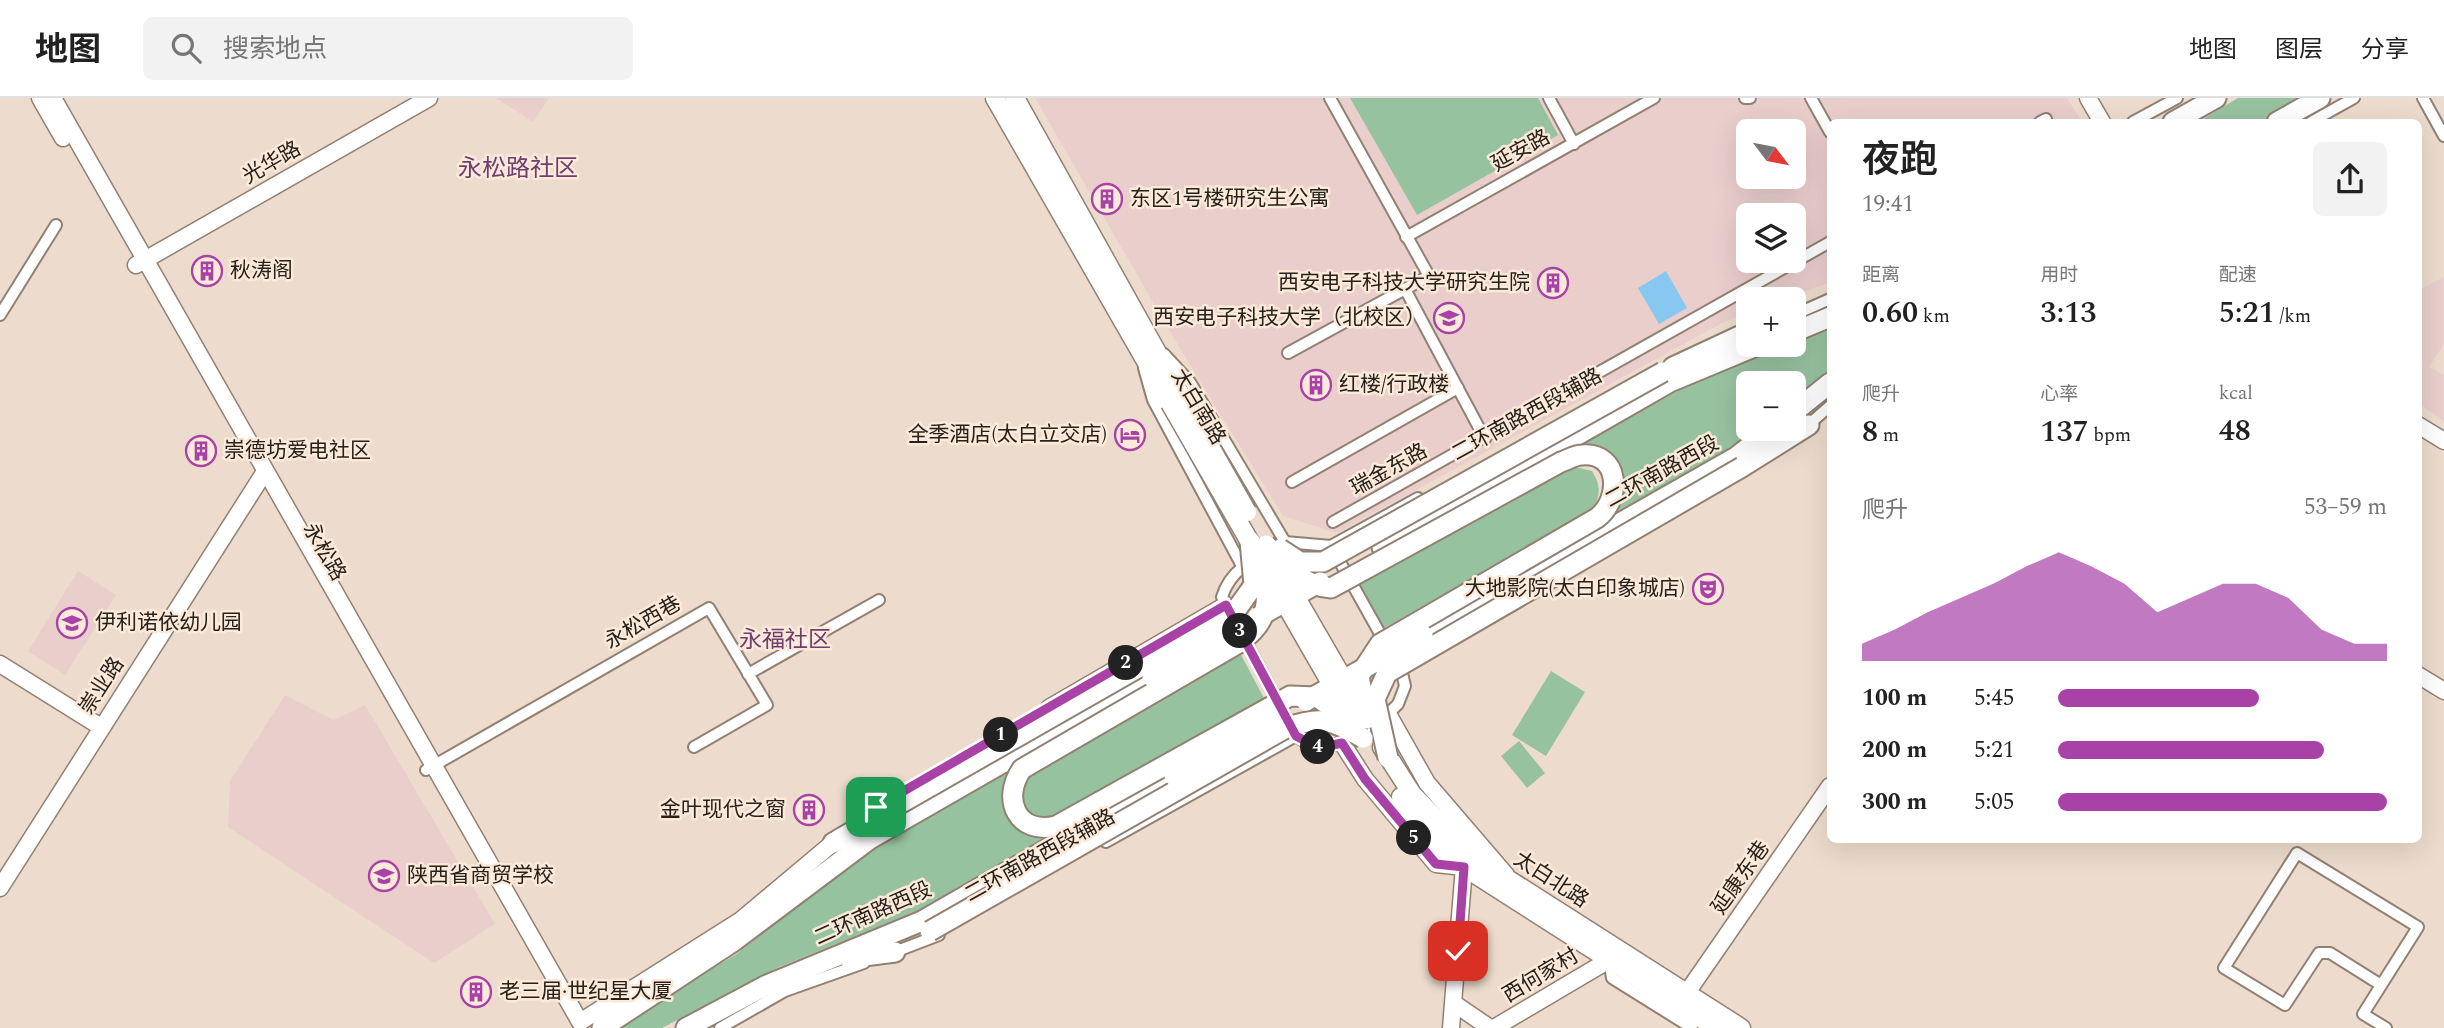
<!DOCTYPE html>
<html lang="zh">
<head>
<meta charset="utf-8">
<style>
	:root { --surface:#fff; --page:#f2f2f2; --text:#222; --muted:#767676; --line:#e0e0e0; --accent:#a842a7 }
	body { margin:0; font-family:Spectral,"Noto Sans SC",serif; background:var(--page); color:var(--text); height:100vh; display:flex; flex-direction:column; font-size:26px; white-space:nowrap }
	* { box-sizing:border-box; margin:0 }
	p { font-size:23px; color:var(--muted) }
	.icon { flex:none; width:38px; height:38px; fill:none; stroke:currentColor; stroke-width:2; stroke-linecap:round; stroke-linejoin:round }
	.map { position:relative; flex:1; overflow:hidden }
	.side { position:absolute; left:1827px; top:21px; width:595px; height:724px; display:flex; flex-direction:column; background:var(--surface); border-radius:10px; box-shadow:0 7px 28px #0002 }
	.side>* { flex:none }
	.needle { width:46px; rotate:122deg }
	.controls { position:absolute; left:1736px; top:21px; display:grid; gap:14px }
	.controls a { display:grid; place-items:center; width:70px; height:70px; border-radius:10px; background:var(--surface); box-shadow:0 7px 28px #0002; font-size:35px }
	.pin { position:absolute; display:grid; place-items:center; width:60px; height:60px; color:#fff; margin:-30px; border-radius:14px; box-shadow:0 4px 10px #0006 }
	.km { position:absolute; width:35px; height:35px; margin:-18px; border-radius:50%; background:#222; color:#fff; font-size:19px; line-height:35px; text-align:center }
	.round { display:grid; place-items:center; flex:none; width:74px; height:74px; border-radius:10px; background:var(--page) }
	.summary { display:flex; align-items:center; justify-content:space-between; height:119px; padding:0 35px }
	h1 { font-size:38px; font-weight:600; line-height:52px }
	.stats { display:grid; grid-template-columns:repeat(3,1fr); gap:10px; height:119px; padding:7px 35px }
	.stats div { display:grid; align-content:center }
	.stats b { font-size:30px; font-weight:600 }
	.stats small { font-size:19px; font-weight:400 }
	.stats p { font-size:19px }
	.chart { height:196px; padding:14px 35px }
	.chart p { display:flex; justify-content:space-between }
	.chart svg { width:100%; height:126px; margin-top:7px; fill:var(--accent); opacity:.7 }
	ul { padding:0 35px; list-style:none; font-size:23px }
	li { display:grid; grid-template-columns:112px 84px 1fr; align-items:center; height:52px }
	li i { height:18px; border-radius:9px; background:var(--accent) }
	header { display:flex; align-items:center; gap:42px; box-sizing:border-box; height:98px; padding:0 35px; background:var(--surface); border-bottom:2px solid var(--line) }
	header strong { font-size:33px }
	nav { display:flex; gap:38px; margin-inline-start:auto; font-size:24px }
	.search { width:490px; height:63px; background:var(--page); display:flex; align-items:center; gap:18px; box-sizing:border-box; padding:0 24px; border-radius:10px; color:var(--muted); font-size:26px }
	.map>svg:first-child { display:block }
	.education { fill:#e9cecc; fill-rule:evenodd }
	.green { fill:#97c2a0 }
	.water { fill:#88c8f0 }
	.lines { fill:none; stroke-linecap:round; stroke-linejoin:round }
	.street-casing { stroke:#918173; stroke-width:14 }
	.secondary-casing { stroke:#918173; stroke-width:19 }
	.primary-casing { stroke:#918173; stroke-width:21 }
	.highway-casing { stroke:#918173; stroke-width:23 }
	.street { stroke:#fff; stroke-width:10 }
	.secondary { stroke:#fff; stroke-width:16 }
	.primary { stroke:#fff; stroke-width:18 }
	.highway { stroke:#fff; stroke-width:19 }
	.primary-bridge-casing { stroke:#918173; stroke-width:21; stroke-linecap:butt }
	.highway-bridge-casing { stroke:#918173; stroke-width:23; stroke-linecap:butt }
	.primary-bridge { stroke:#fff; stroke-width:18 }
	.highway-bridge { stroke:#fff; stroke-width:19 }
	.route-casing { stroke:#fff; stroke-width:14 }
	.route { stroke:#a842a7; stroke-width:9 }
	.labels { text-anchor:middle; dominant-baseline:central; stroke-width:5; stroke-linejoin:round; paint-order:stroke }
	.street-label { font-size:21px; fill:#27211b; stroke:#fbe9da }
	.poi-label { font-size:21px; fill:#27211b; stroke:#fbe9da; text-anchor:start }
	.neighbourhood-label { font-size:23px; fill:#703d6f; stroke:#fbe9da }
	.quarter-label { font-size:24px; fill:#703d6f; stroke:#fbe9da }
</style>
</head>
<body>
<header>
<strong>地图</strong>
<div class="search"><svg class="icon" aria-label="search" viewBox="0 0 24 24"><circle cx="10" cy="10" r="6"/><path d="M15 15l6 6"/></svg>搜索地点</div>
<nav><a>地图</a><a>图层</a><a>分享</a></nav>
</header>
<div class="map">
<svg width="2444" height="930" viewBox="0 0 2444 930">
	<rect width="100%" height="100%" fill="#eddccd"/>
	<g class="education">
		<polygon points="496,0 549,0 533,24"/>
		<path d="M1035 0H2067L2082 24H1830V184L1785 201H1748V215L1724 224 1337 435 1283 418 1182 254ZM1748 33H1794V79H1748ZM1748 117H1794V163H1748Z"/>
		<polygon points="2444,179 2444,246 2429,269 2444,277 2444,323 2419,306 2418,192"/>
		<polygon points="78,473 116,497 65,577 28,553"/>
		<polygon points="285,597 333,622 365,607 495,826 434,865 228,729 230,683"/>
	</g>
	<g class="green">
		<polygon points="1350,0 1538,0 1558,37 1417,117"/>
		<polygon points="2238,0 2309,0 2266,24 2198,24"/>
		<polygon points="1830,231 1830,272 1794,302 1794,285 1748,285 1748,331 1758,331 1730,353 1614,417 1622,390 1573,351 1699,281"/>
		<path d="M1575 369 1592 373C1601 388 1601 397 1592 412L1384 530 1359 486Z"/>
		<polygon points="1239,553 1266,604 1052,723 1022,714 1021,682"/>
		<polygon points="1551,573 1585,594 1546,658 1512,637"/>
		<polygon points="1519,643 1545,675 1527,690 1501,658"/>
		<polygon points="1016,669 1005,694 1052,738 922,811 779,869 662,930 613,930 735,857 877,747"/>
	</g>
	<polygon class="water" points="1666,173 1687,210 1659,226 1638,190"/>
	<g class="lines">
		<g class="street-casing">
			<g id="street">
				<polyline points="1330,0 1429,178 1405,191 1485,341"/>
				<polyline points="1549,0 1574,46"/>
				<polyline points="1745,0 1750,0"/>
				<polyline points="1811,0 1830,34"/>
				<polyline points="2423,0 2444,38"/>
				<polyline points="2040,24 2046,21"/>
				<polyline points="2133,24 2177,0"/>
				<polyline points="2311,24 2354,0"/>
				<polyline points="1406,139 1654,0"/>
				<polyline points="0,217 56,127"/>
				<polyline points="1794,217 1830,201"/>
				<polyline points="1288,255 1405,191"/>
				<polyline points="1164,256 1190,284 1285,444"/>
				<polyline points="1144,270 1153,302 1242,468"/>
				<polyline points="1807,328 1830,308"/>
				<polyline points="1292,384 1458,290"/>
				<polyline points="1333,424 1830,144"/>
				<path d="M1285 444 1331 448 1402 575 1405 588 1398 606 1388 616 1342 645 1319 650 1308 646 1296 638 1222 499C1231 469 1259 458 1285 444Z"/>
				<polyline points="1331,448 1418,400"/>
				<polyline points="748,576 879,502"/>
				<polyline points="426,672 709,510 767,607 694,649"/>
				<polyline points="1106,744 1296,638"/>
				<polyline points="892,855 939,837"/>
				<polyline points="1609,862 1612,880 1692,930"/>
				<polyline points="2381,887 2330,855 2319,855 2285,907 2224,870 2297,755 2418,829 2363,916 2386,930"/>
				<polyline points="720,930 785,893 864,865"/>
			</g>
		</g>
		<g class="secondary-casing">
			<g id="secondary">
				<polyline points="40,0 63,40"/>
				<polyline points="53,0 580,924 741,822 840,739"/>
				<polyline points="2088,0 2102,24"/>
				<polyline points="136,167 429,0"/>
				<polyline points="2418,327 2444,343"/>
				<polyline points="0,566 101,629"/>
				<polyline points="2418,577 2444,593"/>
				<polyline points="1049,610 1226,507"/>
				<polyline points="1388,616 1427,685 1506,777"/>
				<polyline points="1342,645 1365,681 1436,766 1464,769 1451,930"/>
				<polyline points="0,790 264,375"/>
				<polyline points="1686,896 1830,688"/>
				<polyline points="1455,906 1490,930"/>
				<polyline points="1494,930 1609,862"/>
			</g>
		</g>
		<g class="primary-casing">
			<g id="primary">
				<polyline points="995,0 1170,305"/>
				<polyline points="1015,0 1184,303"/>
				<polyline points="1382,649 1412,696 1473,759 1741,930"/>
				<polyline points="1401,699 1433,739 1464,769 1716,930"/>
			</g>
		</g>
		<g class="highway-casing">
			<g id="highway">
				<polyline points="2173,24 2216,0"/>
				<polyline points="2277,24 2320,0"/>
				<polyline points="1794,234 1830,219"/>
				<polyline points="1673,269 1748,234"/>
				<polyline points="1794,314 1830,285"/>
				<polyline points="1742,369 1809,327"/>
				<polyline points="1382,449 1670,284 1759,247"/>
				<polyline points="1423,537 1736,359 1772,331"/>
				<polyline points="833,745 882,716"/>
				<polyline points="849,860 895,854"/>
				<polyline points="602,930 734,843 870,741 1152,579"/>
				<polyline points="686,930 767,887 922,823 1174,678"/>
			</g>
		</g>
		<use href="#street" class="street"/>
		<use href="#secondary" class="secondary"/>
		<use href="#primary" class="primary"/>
		<use href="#highway" class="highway"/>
		<g class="primary-bridge-casing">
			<g id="primary-bridge">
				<polyline points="1184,303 1247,414"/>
				<polyline points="1170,305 1355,627"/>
				<polyline points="1273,460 1364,617"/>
			</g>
		</g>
		<g class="highway-bridge-casing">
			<g id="highway-bridge">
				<path d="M1266 447C1287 466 1301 488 1331 490L1561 364C1567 362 1575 357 1582 357 1620 354 1622 401 1597 420L1380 546 1359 578 1367 621"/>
				<polyline points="1280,451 1300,464 1323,464 1663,274"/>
				<path d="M1263 465C1269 503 1271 524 1237 546L1022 671C1001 701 1017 737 1056 728L1290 598 1317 599 1355 626"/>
				<polyline points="1258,519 1320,484"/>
				<polyline points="1152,579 1223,539"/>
				<polyline points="1306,603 1423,537"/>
				<polyline points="1388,660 1375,601 1387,575 1742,369"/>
				<polyline points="1174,678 1279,618"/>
				<polyline points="882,716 1234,515 1254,487 1250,443"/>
				<path d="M930 833 1286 630C1322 617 1331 622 1363 640"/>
			</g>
		</g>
		<use href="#primary-bridge" class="primary-bridge"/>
		<use href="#highway-bridge" class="highway-bridge"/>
	</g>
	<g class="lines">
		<g class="route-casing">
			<polyline id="route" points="876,709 1226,507 1296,638 1319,650 1342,645 1365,681 1436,766 1464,769 1458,853"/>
		</g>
		<use href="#route" class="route"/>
	</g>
	<defs>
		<g id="building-ring" transform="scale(1.575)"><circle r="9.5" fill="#fbe9da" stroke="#a842a7" stroke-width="1.5"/><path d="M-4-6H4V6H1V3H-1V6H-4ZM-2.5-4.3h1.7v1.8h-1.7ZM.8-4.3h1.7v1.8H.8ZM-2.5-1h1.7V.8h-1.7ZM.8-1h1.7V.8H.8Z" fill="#a842a7"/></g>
		<g id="university-ring" transform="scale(1.575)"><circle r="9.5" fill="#fbe9da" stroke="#a842a7" stroke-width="1.5"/><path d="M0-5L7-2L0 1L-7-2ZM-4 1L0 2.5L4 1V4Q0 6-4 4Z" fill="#a842a7"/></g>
		<g id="hotel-ring" transform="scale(1.575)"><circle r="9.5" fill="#fbe9da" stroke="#a842a7" stroke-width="1.5"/><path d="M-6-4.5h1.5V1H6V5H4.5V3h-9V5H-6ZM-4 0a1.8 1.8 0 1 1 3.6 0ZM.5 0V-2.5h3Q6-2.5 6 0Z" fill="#a842a7"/></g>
		<g id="theatre-ring" transform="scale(1.575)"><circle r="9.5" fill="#fbe9da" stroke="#a842a7" stroke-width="1.5"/><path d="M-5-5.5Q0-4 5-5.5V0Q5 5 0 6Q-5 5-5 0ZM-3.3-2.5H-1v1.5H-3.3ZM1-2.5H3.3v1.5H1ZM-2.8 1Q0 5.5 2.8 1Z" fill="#a842a7"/></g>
		<g id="school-ring" transform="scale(1.575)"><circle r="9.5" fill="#fbe9da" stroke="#a842a7" stroke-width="1.5"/><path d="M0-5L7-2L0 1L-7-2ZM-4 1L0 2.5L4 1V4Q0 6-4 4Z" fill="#a842a7"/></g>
	</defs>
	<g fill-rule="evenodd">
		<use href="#building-ring" x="1107" y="101"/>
		<use href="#building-ring" x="207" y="173"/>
		<use href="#building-ring" x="1553" y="185"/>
		<use href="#university-ring" x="1449" y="220"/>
		<use href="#building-ring" x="1316" y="287"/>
		<use href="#hotel-ring" x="1130" y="337"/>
		<use href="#building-ring" x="201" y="353"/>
		<use href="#theatre-ring" x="1708" y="491"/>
		<use href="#school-ring" x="72" y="525"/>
		<use href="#building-ring" x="809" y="712"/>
		<use href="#university-ring" x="384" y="778"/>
		<use href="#building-ring" x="476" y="894"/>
	</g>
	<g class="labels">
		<g class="street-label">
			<text transform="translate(1521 53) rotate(-29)">延安路</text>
			<text transform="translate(272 65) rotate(-30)">光华路</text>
			<text transform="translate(1198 309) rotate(59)">太白南路</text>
			<text transform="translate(1527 317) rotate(-29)">二环南路西段辅路</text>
			<text transform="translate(1389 372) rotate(-29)">瑞金东路</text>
			<text transform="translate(1662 374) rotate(-29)">二环南路西段</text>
			<text transform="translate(324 454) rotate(60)">永松路</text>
			<text transform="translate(643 525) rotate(-30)">永松西巷</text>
			<text transform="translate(102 588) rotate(-57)">崇业路</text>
			<text transform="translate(1040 758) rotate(-29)">二环南路西段辅路</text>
			<text transform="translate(1741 780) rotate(-55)">延康东巷</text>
			<text transform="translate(1551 782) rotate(33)">太白北路</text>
			<text transform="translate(873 816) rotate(-24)">二环南路西段</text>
			<text transform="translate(1541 878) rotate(-31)">西何家村</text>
		</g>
		<g class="poi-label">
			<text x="1130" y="101">东区1号楼研究生公寓</text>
			<text x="230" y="173">秋涛阁</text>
			<text x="1530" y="185" text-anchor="end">西安电子科技大学研究生院</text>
			<text x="1426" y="220" text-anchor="end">西安电子科技大学（北校区）</text>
			<text x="1339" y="287">红楼/行政楼</text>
			<text x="1107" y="337" text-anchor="end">全季酒店(太白立交店)</text>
			<text x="224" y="353">崇德坊爱电社区</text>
			<text x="1685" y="491" text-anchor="end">大地影院(太白印象城店)</text>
			<text x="95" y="525">伊利诺依幼儿园</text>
			<text x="786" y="712" text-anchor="end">金叶现代之窗</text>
			<text x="407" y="778">陕西省商贸学校</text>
			<text x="499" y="894">老三届·世纪星大厦</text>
		</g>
		<g class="neighbourhood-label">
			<text x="785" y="542">永福社区</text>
		</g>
		<g class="quarter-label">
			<text x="518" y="71">永松路社区</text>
		</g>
	</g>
</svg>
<div class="controls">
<a><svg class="needle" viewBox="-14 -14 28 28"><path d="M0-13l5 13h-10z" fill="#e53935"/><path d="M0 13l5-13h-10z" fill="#767676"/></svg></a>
<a><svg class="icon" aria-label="layers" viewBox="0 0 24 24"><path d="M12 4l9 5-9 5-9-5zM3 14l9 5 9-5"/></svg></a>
<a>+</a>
<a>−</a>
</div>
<div class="pin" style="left:876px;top:709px;background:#1e9e55"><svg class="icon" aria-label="arrive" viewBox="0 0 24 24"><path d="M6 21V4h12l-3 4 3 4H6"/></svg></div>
<div class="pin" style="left:1458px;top:853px;background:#d93025"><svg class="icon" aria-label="check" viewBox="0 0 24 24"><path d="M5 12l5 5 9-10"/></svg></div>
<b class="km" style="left:1001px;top:637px">1</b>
<b class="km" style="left:1126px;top:565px">2</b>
<b class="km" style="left:1240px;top:533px">3</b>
<b class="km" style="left:1318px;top:649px">4</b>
<b class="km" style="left:1414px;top:740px">5</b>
<section class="side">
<div class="summary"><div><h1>夜跑</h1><p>19:41</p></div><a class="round"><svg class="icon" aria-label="share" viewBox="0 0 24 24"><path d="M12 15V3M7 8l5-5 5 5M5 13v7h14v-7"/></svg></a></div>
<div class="stats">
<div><p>距离</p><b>0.60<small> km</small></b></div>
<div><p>用时</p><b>3:13</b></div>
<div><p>配速</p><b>5:21<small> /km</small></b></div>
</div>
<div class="stats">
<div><p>爬升</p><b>8<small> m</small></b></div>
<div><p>心率</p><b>137<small> bpm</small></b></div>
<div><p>kcal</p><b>48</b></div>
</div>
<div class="chart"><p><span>爬升</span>53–59 m</p>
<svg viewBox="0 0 160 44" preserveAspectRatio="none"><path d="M0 44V38L10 33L20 27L30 22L40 17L50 11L60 6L70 11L80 17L90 27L100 22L110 17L120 17L130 22L140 33L150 38L160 38V44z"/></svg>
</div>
<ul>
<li><b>100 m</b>5:45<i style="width:61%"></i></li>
<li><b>200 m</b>5:21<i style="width:81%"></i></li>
<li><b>300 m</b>5:05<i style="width:100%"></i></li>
</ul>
</section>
</div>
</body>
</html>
